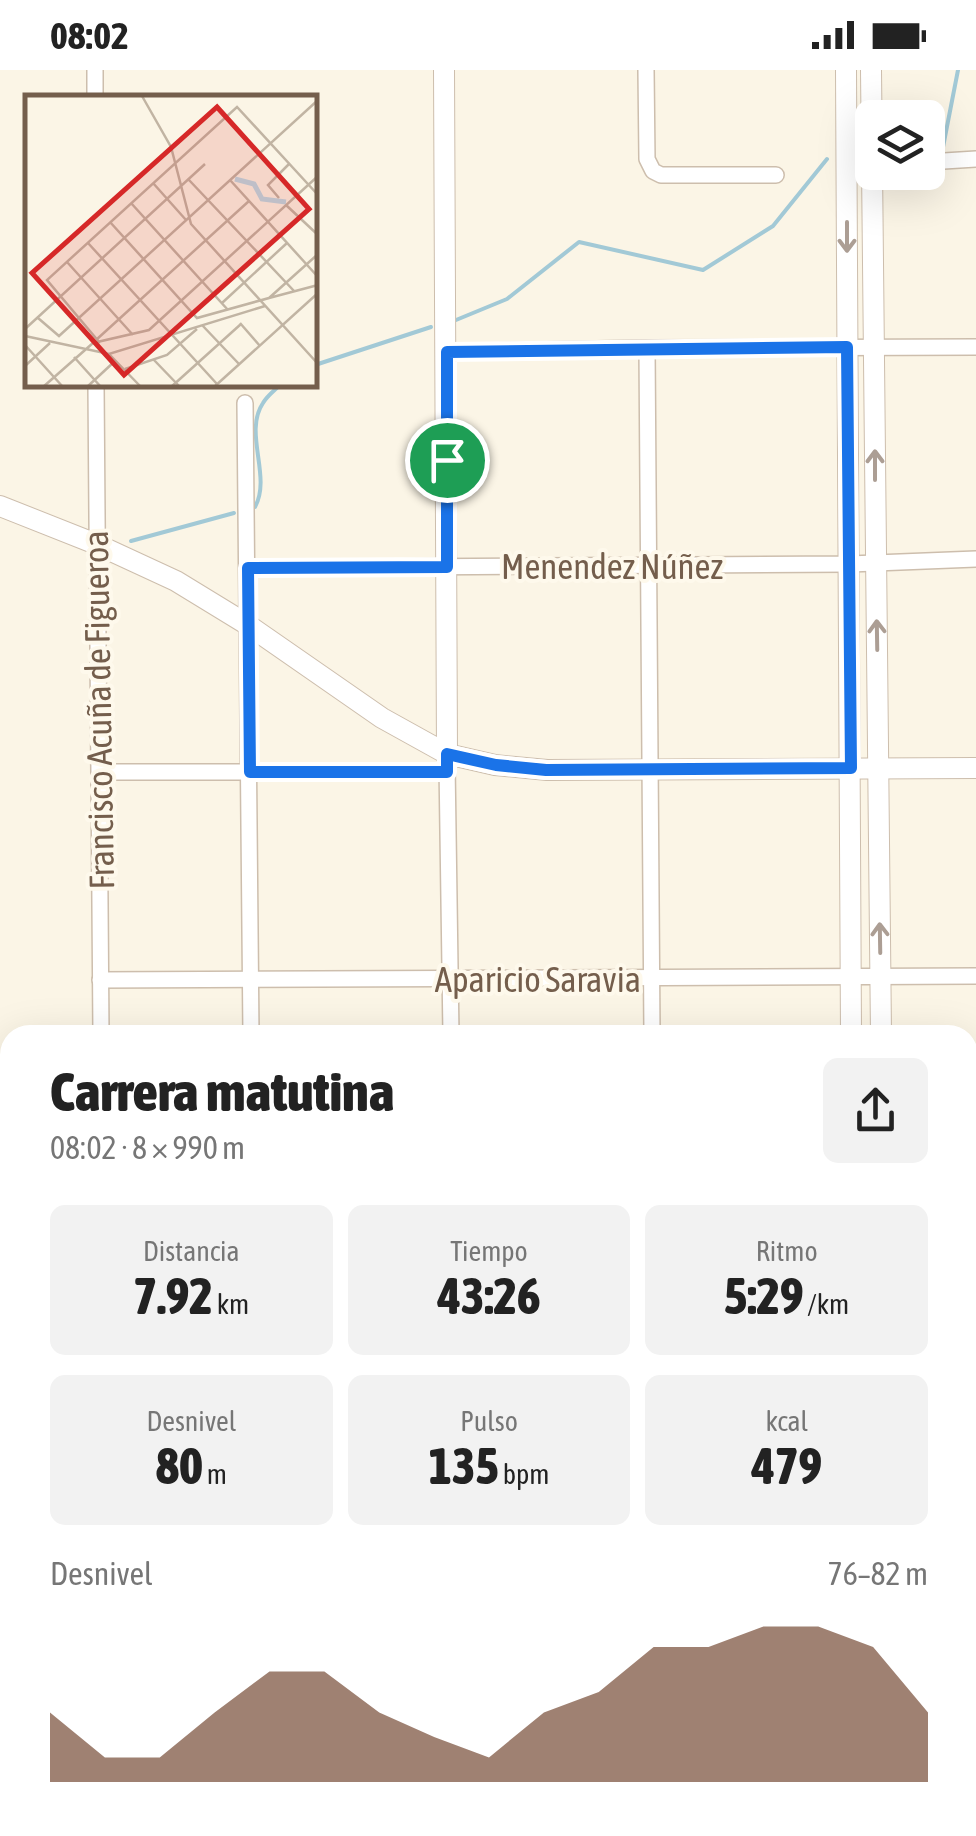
<!DOCTYPE html>
<html lang="es">
<head>
<meta charset="utf-8">
<style>
	:root { --surface:#fff; --page:#f2f2f2; --text:#222; --muted:#767676; --accent:#774c37 }
	body { margin:0; font-family:"Asap Condensed",sans-serif; background:var(--page); color:var(--text); height:100vh; display:flex; flex-direction:column; font-size:38px; white-space:nowrap }
	* { box-sizing:border-box; margin:0 }
	p { font-size:32px; color:var(--muted) }
	.icon { flex:none; width:55px; height:55px; fill:none; stroke:currentColor; stroke-width:2; stroke-linecap:round; stroke-linejoin:round }
	.map { position:relative; flex:1; overflow:hidden }
	.panel { position:absolute; left:0px; top:955px; width:978px; height:812px; display:flex; flex-direction:column; background:var(--surface); border-radius:30px 30px 0 0; box-shadow:0 10px 40px #0002 }
	.panel>* { flex:none }
	.controls { position:absolute; left:855px; top:30px; display:grid; gap:20px }
	.controls a { display:grid; place-items:center; width:90px; height:90px; border-radius:15px; background:var(--surface); box-shadow:0 10px 40px #0002; font-size:50px }
	.pin { position:absolute; display:grid; place-items:center; width:85px; height:85px; color:#fff; margin:-42px; border:5px solid #fff; border-radius:50%; box-shadow:0 2px 10px #0007 }
	.round { display:grid; place-items:center; flex:none; width:105px; height:105px; border-radius:15px; background:var(--page) }
	.head { display:flex; align-items:center; justify-content:space-between; height:170px; padding:0 50px }
	h1 { font-size:55px; font-weight:800; line-height:75px }
	.metrics { display:grid; grid-template-columns:repeat(3,1fr); gap:15px; height:170px; padding:10px 50px }
	.metrics div { display:grid; align-content:center; border-radius:15px; background:var(--page); text-align:center }
	.metrics b { font-size:50px; font-weight:800 }
	.metrics small { font-size:28px; font-weight:400 }
	.metrics p { font-size:28px }
	.chart { height:280px; padding:20px 50px }
	.chart p { display:flex; justify-content:space-between }
	.chart svg { width:100%; height:180px; margin-top:10px; fill:var(--accent); opacity:.7 }
	.status { display:flex; justify-content:space-between; align-items:center; height:70px; padding:0 50px; background:var(--surface); direction:ltr }
	.status svg { height:28px; fill:currentColor }
	.map>svg:first-child { display:block }
	.lines { fill:none; stroke-linecap:round; stroke-linejoin:round }
	.stream { stroke:#a2c9d6; stroke-width:4 }
	.minor-casing { stroke:#cdbead; stroke-width:18 }
	.tertiary-casing { stroke:#cdbead; stroke-width:22 }
	.minor { stroke:#fff; stroke-width:15 }
	.tertiary { stroke:#fff; stroke-width:20 }
	.rail-casing { stroke:#b9a5c5; stroke-width:8 }
	.rail { stroke:#fef9ec; stroke-width:4; stroke-dasharray:11; stroke-linecap:butt }
	.oneway { stroke:#ac9e94 }
	.route-casing { stroke:#fff; stroke-width:20 }
	.route { stroke:#1a73e8; stroke-width:12 }
	.labels { text-anchor:middle; dominant-baseline:central; stroke-width:8; stroke-linejoin:round; paint-order:stroke }
	.street-label { font-size:35px; fill:#745e4c; stroke:#fef9ec }
	.inset-river { fill:none; stroke:#bbdae4; stroke-width:5 }
	.inset-road { fill:none; stroke:#c1b4a3; stroke-width:2.5 }
	.view { fill:#d62828; fill-opacity:0.15; stroke:#d62828; stroke-width:5 }
	.inset-edge { fill:none; stroke:#745e4c; stroke-width:5 }
</style>
</head>
<body>
<div class="status"><b>08:02</b><svg viewBox="0 0 49 12"><path d="M0 12V9h3v3zM5 12V6h3v6zM10 12V3h3v9zM15 12V0h3v12zM26 1h20v11H26zM47 4h2v5h-2z"/></svg></div>
<div class="map">
<svg width="976" height="1766" viewBox="0 0 976 1766">
	<rect width="100%" height="100%" fill="#fbf5e6"/>
	<g class="lines">
		<g class="stream">
			<polyline points="928,79 943,77 958,0"/>
			<polyline points="456,250 507,229 579,172 703,200 773,156 827,89"/>
			<polyline points="315,295 431,257"/>
			<path d="M255 437C272 406 243 363 263 333 267 326 275 320 280 315"/>
			<polyline points="131,471 234,443"/>
		</g>
		<g class="minor-casing">
			<g id="minor">
				<polyline points="95,0 95,28"/>
				<polyline points="646,0 647,89 653,101 661,105 776,105"/>
				<polyline points="928,92 976,89"/>
				<polyline points="647,278 652,965"/>
				<polyline points="447,282 647,278 976,277"/>
				<polyline points="96,315 101,965"/>
				<polyline points="245,333 251,965"/>
				<polyline points="248,498 850,494 976,489"/>
				<polyline points="447,694 451,965"/>
				<polyline points="100,702 447,702"/>
				<polyline points="100,910 976,906"/>
				<polyline points="968,1111 976,1111"/>
				<polyline points="968,1318 976,1318"/>
				<polyline points="968,1390 976,1373"/>
				<polyline points="968,1529 976,1533"/>
				<polyline points="968,1640 976,1644"/>
				<polyline points="968,1676 976,1658"/>
				<polyline points="968,1732 976,1732"/>
				<polyline points="258,1758 258,1766"/>
				<polyline points="858,1758 858,1766"/>
				<polyline points="457,1766 457,1758"/>
				<polyline points="656,1766 656,1758"/>
				<polyline points="772,1766 780,1758"/>
			</g>
		</g>
		<g class="tertiary-casing">
			<g id="tertiary">
				<polyline points="444,0 447,684"/>
				<polyline points="846,0 851,965"/>
				<polyline points="871,0 881,965"/>
				<polyline points="0,436 96,474 176,511 248,555 382,648 447,684 495,695 547,700 976,698"/>
				<polyline points="668,1766 675,1758"/>
			</g>
		</g>
		<use href="#minor" class="minor"/>
		<use href="#tertiary" class="tertiary"/>
		<g class="rail-casing">
			<g id="rail">
				<polyline points="968,1278 976,1261"/>
				<polyline points="701,1766 708,1758"/>
			</g>
		</g>
		<use href="#rail" class="rail"/>
	</g>
	<defs><path id="oneway-shaft" d="M-6 0H5M1.5-3L5.5 0L1.5 3" fill="none" stroke-width="1.6" stroke-linecap="round" stroke-linejoin="round" transform="scale(2.5)"/></defs>
	<g class="oneway">
		<use href="#oneway-shaft" transform="translate(847 167) rotate(90)"/>
		<use href="#oneway-shaft" transform="translate(875 395) rotate(-90)"/>
		<use href="#oneway-shaft" transform="translate(877 565) rotate(-91)"/>
		<use href="#oneway-shaft" transform="translate(880 868) rotate(-91)"/>
	</g>
	<g class="lines">
		<g class="route-casing">
			<polygon id="route" points="847,277 851,698 546,700 496,695 447,684 447,702 250,702 248,498 447,497 447,282"/>
		</g>
		<use href="#route" class="route"/>
	</g>
	<g class="labels">
		<g class="street-label">
			<text x="612" y="496">Menendez Núñez</text>
			<text transform="translate(98 640) rotate(-91)">Francisco Acuña de Figueroa</text>
			<text x="538" y="909">Aparicio Saravia</text>
		</g>
	</g>
	<g transform="translate(25 25)">
		<rect width="292" height="292" fill="#fbf5e6"/>
		<path class="inset-river" d="M210 84 229 89 237 104 261 107"/>
		<path class="inset-road" d="M117 1 146 52 166 129 293 269M164 85 270 197M205 85 293 182M128 88 161 125M254 103 243 90 264 69M106 108 203 215M261 110 293 140M85 127 172 223 244 203 293 159M63 148 192 289M42 167 108 240M244 203 293 190M197 208 262 148M13 223 34 241 293 5M215 228 235 251M177 230 214 269M0 234 180 69M0 241 84 259 240 211M71 245 224 106M75 248 22 185 212 12 293 100M0 250 38 292M84 259 116 292M49 262 76 292M129 265 155 292M0 271 25 248M100 274 142 260 172 234M18 292 68 248 124 235 293 81M62 292 90 266M146 292 216 229M189 292 293 198"/>
		<path class="view" d="M192 12 284 114 99 280 7 178Z"/>
		<rect width="292" height="292" class="inset-edge"/>
	</g>
</svg>
<div class="controls">
<a><svg class="icon" aria-label="layers" viewBox="0 0 24 24"><path d="M12 4l9 5-9 5-9-5zM3 14l9 5 9-5"/></svg></a>
</div>
<div class="pin" style="left:447px;top:390px;background:#1e9e55"><svg class="icon" aria-label="arrive" viewBox="0 0 24 24"><path d="M6 21V4h12l-3 4 3 4H6"/></svg></div>
<section class="panel">
<div class="head"><div><h1>Carrera matutina</h1><p>08:02 · 8 × 990 m</p></div><a class="round"><svg class="icon" aria-label="share" viewBox="0 0 24 24"><path d="M12 15V3M7 8l5-5 5 5M5 13v7h14v-7"/></svg></a></div>
<div class="metrics">
<div><p>Distancia</p><b>7.92<small> km</small></b></div>
<div><p>Tiempo</p><b>43:26</b></div>
<div><p>Ritmo</p><b>5:29<small> /km</small></b></div>
</div>
<div class="metrics">
<div><p>Desnivel</p><b>80<small> m</small></b></div>
<div><p>Pulso</p><b>135<small> bpm</small></b></div>
<div><p>kcal</p><b>479</b></div>
</div>
<div class="chart"><p><span>Desnivel</span>76–82 m</p>
<svg viewBox="0 0 160 44" preserveAspectRatio="none"><path d="M0 44V27L10 38L20 38L30 27L40 17L50 17L60 27L70 33L80 38L90 27L100 22L110 11L120 11L130 6L140 6L150 11L160 27V44z"/></svg>
</div>
</section>
</div>
</body>
</html>
